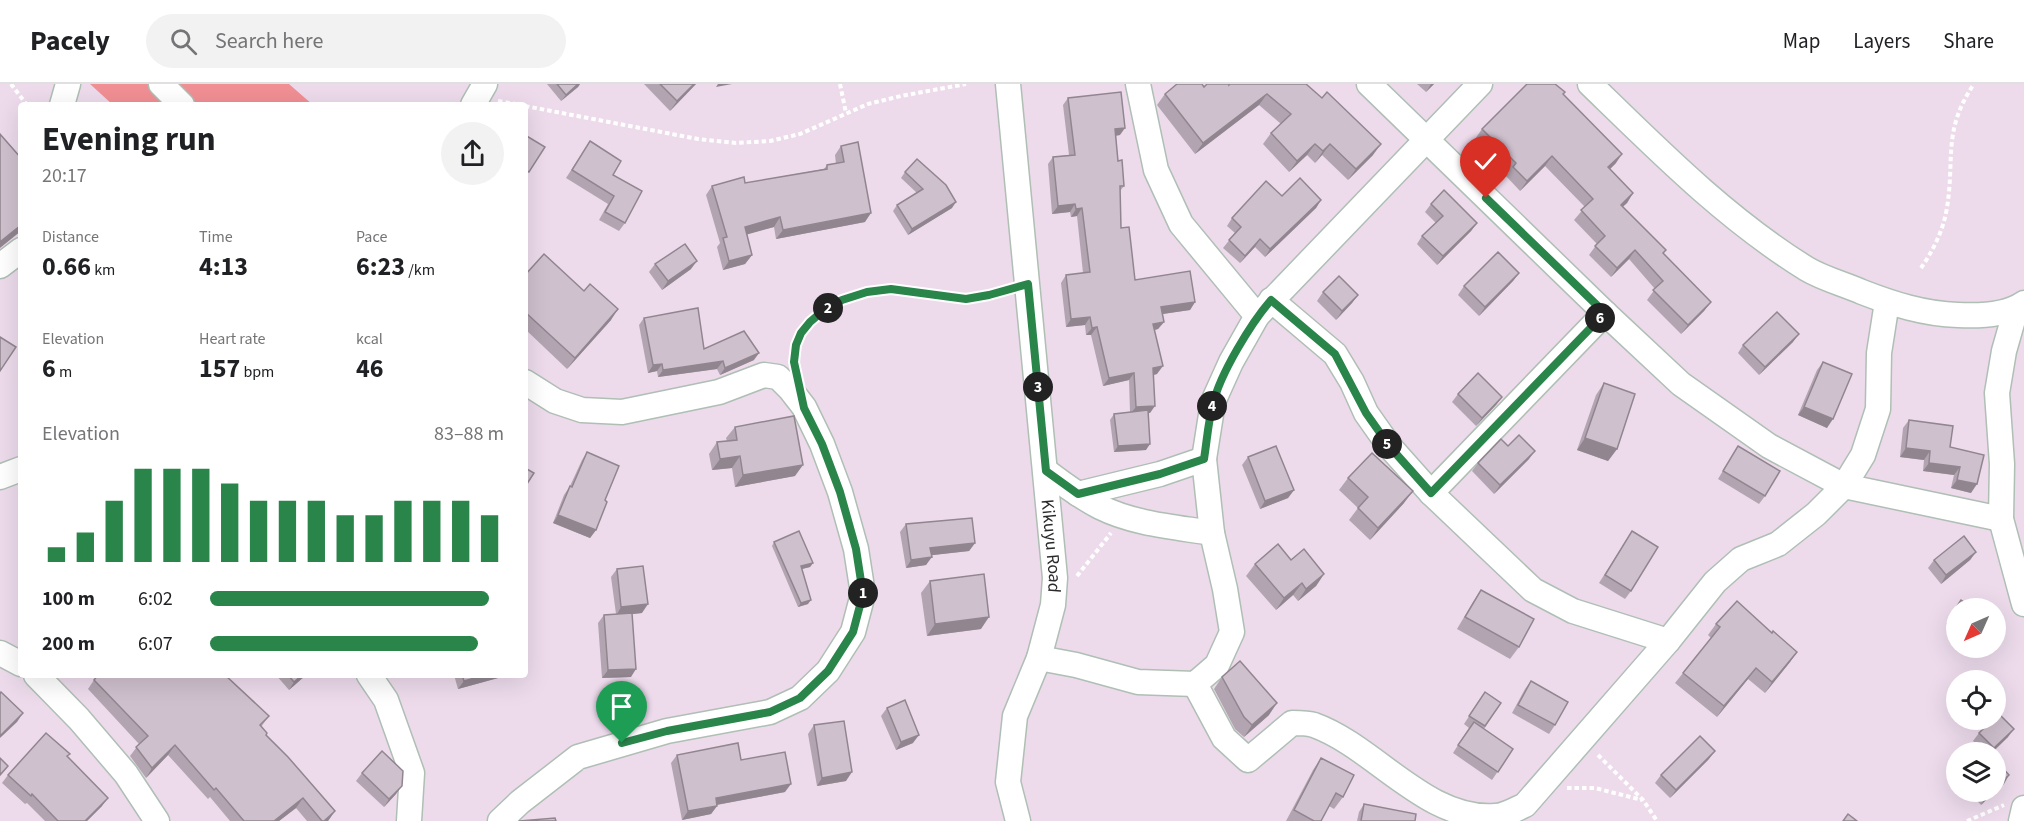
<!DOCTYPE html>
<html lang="en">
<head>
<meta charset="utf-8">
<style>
	:root { --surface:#fff; --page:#f2f2f2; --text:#202124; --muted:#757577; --line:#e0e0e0; --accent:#2a854b }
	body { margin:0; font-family:"Source Sans 3",sans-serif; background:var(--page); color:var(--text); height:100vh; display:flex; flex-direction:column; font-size:22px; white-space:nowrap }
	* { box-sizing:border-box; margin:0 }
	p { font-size:20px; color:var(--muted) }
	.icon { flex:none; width:33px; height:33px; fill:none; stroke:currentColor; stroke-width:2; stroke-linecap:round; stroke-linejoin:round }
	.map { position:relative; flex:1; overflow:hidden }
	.drawer { position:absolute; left:18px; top:18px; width:510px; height:576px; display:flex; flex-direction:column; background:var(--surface); border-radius:6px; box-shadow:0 6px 24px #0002 }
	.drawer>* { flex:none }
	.needle { width:39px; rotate:225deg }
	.controls { position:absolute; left:1946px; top:514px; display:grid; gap:12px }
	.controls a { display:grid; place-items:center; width:60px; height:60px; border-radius:50%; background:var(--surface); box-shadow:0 6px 24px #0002; font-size:30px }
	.pin { position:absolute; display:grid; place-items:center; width:51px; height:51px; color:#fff; margin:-62px -26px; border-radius:50% 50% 50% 0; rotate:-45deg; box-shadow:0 0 6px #0007 }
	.pin .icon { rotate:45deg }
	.km { position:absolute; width:30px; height:30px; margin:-15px; border-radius:50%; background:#222; color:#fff; font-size:16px; line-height:30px; text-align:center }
	.round { display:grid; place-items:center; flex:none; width:63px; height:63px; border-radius:32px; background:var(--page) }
	.overview { display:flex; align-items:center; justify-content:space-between; height:102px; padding:0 24px }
	h1 { font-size:33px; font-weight:700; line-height:45px }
	.metrics { display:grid; grid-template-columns:repeat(3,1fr); gap:9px; height:102px; padding:6px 24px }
	.metrics div { display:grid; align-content:center }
	.metrics b { font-size:26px; font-weight:700 }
	.metrics small { font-size:16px; font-weight:400 }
	.metrics p { font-size:16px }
	.chart { height:168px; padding:12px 24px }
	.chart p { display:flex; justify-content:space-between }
	.chart svg { width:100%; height:108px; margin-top:6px; stroke:var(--accent); stroke-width:6 }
	ul { padding:0 24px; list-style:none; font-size:20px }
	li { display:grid; grid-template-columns:96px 72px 1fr; align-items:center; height:45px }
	li i { height:15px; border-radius:8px; background:var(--accent) }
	header { display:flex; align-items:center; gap:36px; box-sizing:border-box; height:84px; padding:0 30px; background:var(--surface); border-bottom:2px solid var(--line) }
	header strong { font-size:28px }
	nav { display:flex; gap:33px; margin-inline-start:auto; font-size:21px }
	.search { width:420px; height:54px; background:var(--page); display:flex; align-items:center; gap:15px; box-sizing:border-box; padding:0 21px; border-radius:33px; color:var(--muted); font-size:22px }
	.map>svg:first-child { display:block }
	.pitch { fill:#f08f94 }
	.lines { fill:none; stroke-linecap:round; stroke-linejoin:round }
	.minor-casing { stroke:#afbfb4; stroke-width:27 }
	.path { stroke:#fff; stroke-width:4; stroke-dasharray:4.5 3; stroke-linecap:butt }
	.minor { stroke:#fff; stroke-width:24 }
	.wall { fill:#b2a5b1 }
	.shaded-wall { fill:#918690 }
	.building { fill:#cfc0ce; stroke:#918690; stroke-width:1.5 }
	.route-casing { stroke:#fff; stroke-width:12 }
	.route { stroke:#2a854b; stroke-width:8 }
	.labels { text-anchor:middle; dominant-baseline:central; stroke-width:4.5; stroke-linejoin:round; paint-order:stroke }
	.street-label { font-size:18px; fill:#2a2a2a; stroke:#fff }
</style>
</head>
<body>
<header>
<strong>Pacely</strong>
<div class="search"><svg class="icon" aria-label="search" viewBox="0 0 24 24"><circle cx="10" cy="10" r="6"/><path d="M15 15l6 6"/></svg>Search here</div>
<nav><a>Map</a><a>Layers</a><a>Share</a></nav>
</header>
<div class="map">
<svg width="2024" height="737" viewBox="0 0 2024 737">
	<rect width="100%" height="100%" fill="#eddbec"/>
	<polygon class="pitch" points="90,0 289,0 313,21 113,21"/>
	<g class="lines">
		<g class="minor-casing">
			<g id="minor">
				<polyline points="161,0 182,21"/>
				<path id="s1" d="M1008 0 1055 494 1053 521 1039 574 1015 632 1008 698 1018 737"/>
				<polyline points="1138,0 1156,86 1181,140 1257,232"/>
				<polyline points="1369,0 1605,229 1681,300 1769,362 1844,402 2001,435"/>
				<path d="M1590 0C1658 66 1726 135 1807 185 1824 195 1844 200 1862 208 1893 220 1924 230 1958 231 1978 232 2007 231 2024 219"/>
				<polyline points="62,21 68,0"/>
				<polyline points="473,21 485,0"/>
				<polyline points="0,182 21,166"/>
				<polyline points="1271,216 1335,270 1352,298 1366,329 1390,363 1431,409 1533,506 1573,527 1668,557"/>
				<polyline points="2016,225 2004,267 1997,309 2002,380 2001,435 2024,520"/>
				<path d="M1046 387C1063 400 1081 413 1100 423 1134 440 1175 443 1212 449"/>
				<polyline points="0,393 21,385"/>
				<polyline points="1431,409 1605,229"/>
				<polyline points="1078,410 1160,390 1204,375"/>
				<polyline points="0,569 21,580"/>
				<polyline points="1039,574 1076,581 1138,598 1195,600 1217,581 1232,548 1225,505 1212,449 1204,375 1213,318 1231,278 1257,232 1480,0"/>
				<polyline points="36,591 79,635 126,690 157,737"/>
				<polyline points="369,591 386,616 412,689 409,737"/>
				<path d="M1195 600 1224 654 1248 676 1292 639C1299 639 1308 639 1314 641 1375 663 1426 737 1495 732 1505 732 1516 725 1525 721L1668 557 1715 498 1741 475 1778 460 1816 430 1844 402 1863 371 1878 325 1879 269 1887 218"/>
				<polyline points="500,737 520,718 578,673 667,647 770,628 800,614 828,587 853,548 863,510 856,465 840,408 822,360 804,323 790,305 778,293 764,291 719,308 622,328 582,326 555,317 525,298"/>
				<polyline points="2021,737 2024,724"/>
			</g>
		</g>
		<g class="path">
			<polyline points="11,0 27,21"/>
			<polyline points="840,0 846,29"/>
			<polyline points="498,17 521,21"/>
			<polyline points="525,22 698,55 736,59 770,57 800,50 868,20 901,12 966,0"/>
			<path d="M1921 184C1932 168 1942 149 1946 129 1956 78 1941 48 1974 0"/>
			<polyline points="794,280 796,261 801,249 810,238 824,226 842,216 867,208 891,205 966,215 1007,206"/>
			<polyline points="1077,492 1111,449"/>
			<polyline points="1598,671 1643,716 1657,737"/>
			<polyline points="1567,704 1595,704 1642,716"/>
			<polyline points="1967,737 2004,721"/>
		</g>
		<use href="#minor" class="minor"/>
	</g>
	<g class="wall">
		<polygon points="547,0 580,0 578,3 561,17"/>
		<polygon points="644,0 696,0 670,27"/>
		<polygon points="1306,0 1373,71 1348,96 1322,71 1315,79 1307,71 1289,88 1263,60 1271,49 1281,40 1259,21 1195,70 1157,21 1165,10 1204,3 1229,1"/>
		<polygon points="1417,0 1434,0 1426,8"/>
		<polygon points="1563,10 1616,79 1610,85 1633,109 1627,119 1622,123 1663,170 1711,218 1704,227 1681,250 1647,216 1655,205 1629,175 1611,193 1589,171 1597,160 1574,136 1585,123 1545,82 1520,107 1506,92 1509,88 1475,55 1482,45"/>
		<polygon points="1068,14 1120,51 1116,52 1118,77 1124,102 1120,107 1121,144 1135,196 1195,218 1190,226 1162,230 1164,238 1158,245 1154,246 1157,290 1154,291 1150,329 1148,329 1146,366 1114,368 1110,336 1114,330 1130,328 1129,296 1103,302 1091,251 1086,251 1085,241 1066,243 1061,199 1066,191 1083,189 1077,132 1071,133 1070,128 1052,130 1048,80 1053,73 1069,71 1063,21"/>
		<polygon points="525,51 545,63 525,94"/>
		<polygon points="590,57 613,91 625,139 619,147 599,136 608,120 566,94"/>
		<polygon points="841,62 865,138 776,155 774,143 747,150 752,171 745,180 723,186 717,163 720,159 706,111 712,102 745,99 824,85 827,81 836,80 835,71"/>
		<polygon points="905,88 952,124 908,151 893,127 897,121 917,109 901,94"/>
		<polygon points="1282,112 1321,116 1316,124 1265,173 1255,163 1240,179 1223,164 1235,149 1227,142 1232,134"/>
		<polygon points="1431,120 1477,139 1471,147 1437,181 1417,160 1422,152 1436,139 1425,128"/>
		<polygon points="655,180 691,185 662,206 649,188"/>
		<polygon points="1519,189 1513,197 1479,232 1458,211 1464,202"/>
		<polygon points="525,191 611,236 567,285 525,245"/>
		<polygon points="1323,208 1358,211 1352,219 1336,236 1317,217"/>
		<polygon points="644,234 704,265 754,276 720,291 717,285 658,293 657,287 648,289 639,241"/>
		<polygon points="1793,258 1759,291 1738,269 1743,261"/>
		<polygon points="1823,278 1827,344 1798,331 1817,286"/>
		<polygon points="1604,299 1617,365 1608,377 1577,366 1596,311"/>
		<polygon points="1458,310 1502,313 1496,321 1476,342 1452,318"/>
		<polygon points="1909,336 1950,363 1971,409 1951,404 1954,391 1923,387 1924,376 1900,373 1903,344"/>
		<polygon points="735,343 795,392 735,403 732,384 712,386 709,370 717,358 727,357 726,354"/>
		<polygon points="1508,362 1529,375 1494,410 1472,387 1478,379"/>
		<polygon points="1738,362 1765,412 1759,420 1718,395"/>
		<polygon points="587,368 605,416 596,446 590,454 553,439 564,411 570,402 582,376"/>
		<polygon points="1248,373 1294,406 1288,414 1260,425 1242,381"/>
		<polygon points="1348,394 1404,419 1370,456 1349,436 1358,424 1339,406"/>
		<polygon points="906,440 975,459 969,467 932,471 926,481 906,484 900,448"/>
		<polygon points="1632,447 1631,507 1625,515 1599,499"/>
		<polygon points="774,458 813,479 810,483 802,485 808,520 798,523 772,462"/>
		<polygon points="1976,468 1970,476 1941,500 1928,484 1934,476"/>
		<polygon points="1291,476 1324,490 1316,502 1298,517 1293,511 1276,526 1246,492 1255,480"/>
		<polygon points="617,485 642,529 632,530 631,593 602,594 598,539 604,531 616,530 611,493"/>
		<polygon points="930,497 981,545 927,552 921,509"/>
		<polygon points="1481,506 1519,563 1510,575 1457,545 1473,518"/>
		<polygon points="1961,516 1956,525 1956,546 1946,540"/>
		<polygon points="1716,540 1772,549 1797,568 1790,578 1765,609 1748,595 1717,633 1675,599 1711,554 1708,551"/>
		<polygon points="276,591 306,591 289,606"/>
		<polygon points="454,591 500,591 498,594 458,605"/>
		<polygon points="1222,593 1269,631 1244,653 1235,645 1214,605"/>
		<polygon points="94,596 269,632 261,643 266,651 335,727 328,737 307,737 296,724 279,737 230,737 210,713 208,715 168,671 146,694 130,672 139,660 88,605"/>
		<polygon points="1531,597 1555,641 1549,650 1512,629 1525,605"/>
		<polygon points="1485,608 1501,619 1484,645 1513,665 1492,696 1453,669 1469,644 1464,640"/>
		<polygon points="887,624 913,659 896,666 881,632"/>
		<polygon points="814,641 846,697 817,702 808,650"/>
		<polygon points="1979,649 2008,653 1992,669 1985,669 1973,657"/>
		<polygon points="677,671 741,676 785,708 717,721 717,722 711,730 682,736 671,679"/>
		<polygon points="67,672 102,722 87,737 45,737 27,719 25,720 2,699 8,691"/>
		<polygon points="1321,674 1343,713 1334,725 1329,722 1321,737 1286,737 1313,686"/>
		<polygon points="1709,675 1670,714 1655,699 1661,691"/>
		<polygon points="362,689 396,710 384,723 356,697"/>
		<polygon points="1969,708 1994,708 1981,721"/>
		<polygon points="1364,720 1415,737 1357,737 1359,728"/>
	</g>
	<g class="shaded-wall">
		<polygon points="578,0 580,0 578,3 561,17 566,11"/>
		<polygon points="694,0 696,0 670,27 677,17"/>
		<polygon points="718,0 732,0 716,3"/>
		<polygon points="1431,0 1434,0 1426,8"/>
		<polygon points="1267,10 1259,21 1195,70 1203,59"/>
		<polygon points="1125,44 1120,51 1110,52 1115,45"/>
		<polygon points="1315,60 1307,71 1289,88 1297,77"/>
		<polygon points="1330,60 1322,71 1315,79 1323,67"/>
		<polygon points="1381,60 1373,71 1348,96 1356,85"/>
		<polygon points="1622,70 1616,79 1602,93 1608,83"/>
		<polygon points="1552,72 1545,82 1520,107 1527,97"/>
		<polygon points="1633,109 1627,119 1614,131 1621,121"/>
		<polygon points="1321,116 1316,124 1265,173 1270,165"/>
		<polygon points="956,118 952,124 908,151 912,145"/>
		<polygon points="1075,120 1070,128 1052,130 1058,122"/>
		<polygon points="1082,124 1077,132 1071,133 1076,125"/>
		<polygon points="871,129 865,138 776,155 783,146"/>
		<polygon points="780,133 774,143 738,153 745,143"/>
		<polygon points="1477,139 1471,147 1437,181 1443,172"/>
		<polygon points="21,141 21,147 0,164 0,158"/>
		<polygon points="1260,155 1255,163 1240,179 1245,172"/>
		<polygon points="1635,166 1629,175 1611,193 1617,184"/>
		<polygon points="752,171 745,180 723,186 729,177"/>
		<polygon points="697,177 691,185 662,206 668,197"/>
		<polygon points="1519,189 1513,197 1479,232 1485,223"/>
		<polygon points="1358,211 1352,219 1336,236 1342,227"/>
		<polygon points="1195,218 1190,226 1156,231 1161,223"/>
		<polygon points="1711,218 1704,227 1681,250 1688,241"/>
		<polygon points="618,225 611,236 567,285 575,274"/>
		<polygon points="1090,233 1085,241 1066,243 1071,235"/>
		<polygon points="1164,238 1158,245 1147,248 1153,240"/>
		<polygon points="1097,243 1091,251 1086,251 1092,244"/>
		<polygon points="1799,250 1793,258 1759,291 1765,283"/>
		<polygon points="759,269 754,276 720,291 725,284"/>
		<polygon points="723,277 717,285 658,293 663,286"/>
		<polygon points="662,280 657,287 648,289 653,281"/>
		<polygon points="1163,282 1157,290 1148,292 1153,284"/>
		<polygon points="1134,289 1129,296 1103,302 1109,294"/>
		<polygon points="1502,313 1496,321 1476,342 1482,334"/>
		<polygon points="1155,322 1150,329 1130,330 1136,323"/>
		<polygon points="1804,323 1833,335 1827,344 1798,331"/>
		<polygon points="1585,354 1617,365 1608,377 1577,366"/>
		<polygon points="1150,360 1146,366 1114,368 1118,362"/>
		<polygon points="1906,364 1930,367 1924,376 1900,373"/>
		<polygon points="1535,367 1529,375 1494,410 1500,401"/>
		<polygon points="740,372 732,384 712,386 720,375"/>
		<polygon points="1929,379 1960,383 1954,391 1923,387"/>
		<polygon points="803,381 795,392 735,403 743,391"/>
		<polygon points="1957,396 1977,400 1971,409 1951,404"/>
		<polygon points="1294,406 1288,414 1260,425 1265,417"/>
		<polygon points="1413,407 1404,419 1370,456 1378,444"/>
		<polygon points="558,431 596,446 590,454 553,439"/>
		<polygon points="975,459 969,467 925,472 930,464"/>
		<polygon points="1976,468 1970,476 1941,500 1946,491"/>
		<polygon points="932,473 926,481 906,484 911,476"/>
		<polygon points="813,479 810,483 798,486 801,482"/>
		<polygon points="1324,490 1316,502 1298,517 1306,505"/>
		<polygon points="1302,499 1293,511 1276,526 1284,514"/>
		<polygon points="811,516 808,520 798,523 801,519"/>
		<polygon points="648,520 642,529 616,532 621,523"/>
		<polygon points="989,533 981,545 927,552 935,540"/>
		<polygon points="1797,568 1790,578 1765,609 1772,598"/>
		<polygon points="1756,584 1748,595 1717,633 1724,622"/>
		<polygon points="636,585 631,593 602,594 608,586"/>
		<polygon points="302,591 306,591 289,606 294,598"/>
		<polygon points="485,591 500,591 498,594 458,605 464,597"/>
		<polygon points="1277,619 1269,631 1244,653 1252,641"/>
		<polygon points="23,629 17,638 0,654 0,652"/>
		<polygon points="2014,645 2008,653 1991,669 1994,664"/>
		<polygon points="919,651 913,659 896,666 901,658"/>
		<polygon points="175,661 168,671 146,694 152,684"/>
		<polygon points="1715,667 1709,675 1670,714 1676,706"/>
		<polygon points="852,688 846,697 817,702 822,694"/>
		<polygon points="2009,691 2004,700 1995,707 1995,704"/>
		<polygon points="791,700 785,708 710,722 716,714"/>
		<polygon points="402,702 396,710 384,723 389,715"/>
		<polygon points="1991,708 1994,708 1981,721 1986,712"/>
		<polygon points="108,714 102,722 87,737 85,737"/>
		<polygon points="303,714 296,724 279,737 274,737"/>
		<polygon points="717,722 711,730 682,736 688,727"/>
		<polygon points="335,727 328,737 324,737"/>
	</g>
	<g class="building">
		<polygon points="557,0 578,0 566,11"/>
		<polygon points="660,0 694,0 677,17"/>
		<polygon points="1177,0 1202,0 1204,3 1207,0 1229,0 1229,1 1230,0 1306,0 1322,14 1327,8 1381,60 1356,85 1330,60 1323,67 1315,60 1297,77 1271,49 1291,30 1267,10 1203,59 1165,10"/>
		<polygon points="1527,0 1555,0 1565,8 1563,10 1622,70 1608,83 1633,109 1621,121 1666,166 1663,169 1711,218 1688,241 1653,206 1663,197 1635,166 1617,184 1595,162 1605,152 1581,126 1593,115 1552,72 1527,97 1513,83 1516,79 1482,45"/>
		<polygon points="1121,8 1125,44 1115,45 1118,77 1122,76 1124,102 1120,102 1121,144 1129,143 1135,196 1190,187 1195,218 1161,223 1164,238 1153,240 1163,282 1153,284 1155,322 1136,323 1134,289 1109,294 1097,243 1092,244 1090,233 1071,235 1066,191 1090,188 1082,124 1076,125 1075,120 1058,122 1053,73 1075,71 1068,14"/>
		<polygon points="0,50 21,74 21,141 0,158"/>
		<polygon points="525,51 545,63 529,88 525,85"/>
		<polygon points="590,57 621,77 613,91 642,107 625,139 605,128 614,112 572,86"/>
		<polygon points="858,58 871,129 783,146 780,133 745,143 752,171 729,177 723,154 727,153 712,102 744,93 745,99 827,85 827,81 844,78 841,62"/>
		<polygon points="917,75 946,101 956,118 912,145 897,121 923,105 905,88"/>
		<polygon points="1300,94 1321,116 1270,165 1260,155 1245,172 1229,156 1241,143 1232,134 1266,97 1282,112"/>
		<polygon points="1444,106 1477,139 1443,172 1422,152 1443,132 1431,120"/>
		<polygon points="685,160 697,177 668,197 655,180"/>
		<polygon points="1498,168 1519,189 1485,223 1464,202"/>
		<polygon points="544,170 584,207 590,200 618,225 575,274 525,228 525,191"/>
		<polygon points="1339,192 1358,211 1342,227 1323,208"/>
		<polygon points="698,224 704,265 744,247 759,269 725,284 723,277 663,286 662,280 653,281 644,234"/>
		<polygon points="1777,228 1799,250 1765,283 1743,261"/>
		<polygon points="0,253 16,263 0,287"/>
		<polygon points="1823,278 1852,290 1833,335 1804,323"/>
		<polygon points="1478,289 1502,313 1482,334 1458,310"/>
		<polygon points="1604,299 1635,310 1617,365 1585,354"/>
		<polygon points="1148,326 1150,360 1118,362 1114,330"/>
		<polygon points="794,332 803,381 743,391 740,372 720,375 717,358 737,356 735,343"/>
		<polygon points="1909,336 1953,342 1950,363 1984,371 1977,400 1957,396 1960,383 1929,379 1930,367 1906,364"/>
		<polygon points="1519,351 1535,367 1500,401 1478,379 1501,355 1508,362"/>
		<polygon points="1276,362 1294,406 1265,417 1248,373"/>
		<polygon points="1738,362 1780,387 1765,412 1723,387"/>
		<polygon points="587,368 619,382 605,416 607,418 596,446 558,431 570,402 572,403"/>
		<polygon points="1372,369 1413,407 1378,444 1358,424 1368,413 1348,394"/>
		<polygon points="525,384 534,389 525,403"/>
		<polygon points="972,434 975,459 930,464 932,473 911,476 906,440"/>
		<polygon points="799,447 813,479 801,482 811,516 801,519 774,458"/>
		<polygon points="1632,447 1658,463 1631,507 1605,491"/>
		<polygon points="1964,452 1976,468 1946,491 1934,476"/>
		<polygon points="1278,460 1291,476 1304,465 1324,490 1306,505 1302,499 1284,514 1255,480"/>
		<polygon points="643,482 648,520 621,523 617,485"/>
		<polygon points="984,490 989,533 935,540 930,497"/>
		<polygon points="1481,506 1534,535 1519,563 1465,533"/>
		<polygon points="1961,516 1974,525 1956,525 1956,534 1951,531"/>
		<polygon points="1737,517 1772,549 1773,547 1797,568 1772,598 1756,584 1724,622 1683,589 1720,543 1716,540"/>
		<polygon points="632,529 636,585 608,586 604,531"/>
		<polygon points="1240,577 1277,619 1252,641 1244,633 1222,593"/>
		<polygon points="98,591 225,591 269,632 260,641 267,649 266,651 288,673 335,727 324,737 322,737 303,714 274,737 244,737 216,704 214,706 175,661 152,684 136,663 148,652 94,596"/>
		<polygon points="288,591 302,591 294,598"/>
		<polygon points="462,591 485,591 464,597"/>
		<polygon points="1531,597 1568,618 1555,641 1518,621"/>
		<polygon points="1,608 23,629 0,652 0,610"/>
		<polygon points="1485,608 1501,619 1485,642 1469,632"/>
		<polygon points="905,616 919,651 901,658 887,624"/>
		<polygon points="1998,629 2014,645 1994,664 1979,649 1992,636 1995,636 1995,633"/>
		<polygon points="844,637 852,688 822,694 814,641"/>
		<polygon points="1474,638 1513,665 1498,688 1458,661"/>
		<polygon points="46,649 70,670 67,672 108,714 85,737 58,737 32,710 31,712 8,691"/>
		<polygon points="1700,652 1715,667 1676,706 1661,691"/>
		<polygon points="738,659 741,676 785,668 791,700 716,714 717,722 688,727 677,671"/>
		<polygon points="382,667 403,687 402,702 389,715 362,689"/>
		<polygon points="0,674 8,682 0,691"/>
		<polygon points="1321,674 1354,691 1343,713 1336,709 1321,737 1314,737 1294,726"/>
		<polygon points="1998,679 2009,691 1995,704 1995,682"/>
		<polygon points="1982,708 1991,708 1986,712"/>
		<polygon points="1364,720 1416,730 1415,737 1361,737"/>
		<polygon points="1848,730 1857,737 1843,737"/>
		<polygon points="555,734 556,737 519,737"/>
	</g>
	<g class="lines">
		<g class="route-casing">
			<path id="route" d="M622 659 667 647 770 628 800 614 828 587 853 548 863 510 856 465 840 408 822 360 804 324 794 278 796 261 801 249 810 238 824 226 842 216 867 208 891 205 966 215 989 211 1028 200 1046 387 1078 410 1160 390 1204 375C1207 357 1208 338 1213 320 1220 290 1251 239 1271 216L1335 270 1366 329 1390 363 1431 409 1605 229 1486 114"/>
		</g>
		<use href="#route" class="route"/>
	</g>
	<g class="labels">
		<g class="street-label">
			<text stroke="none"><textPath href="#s1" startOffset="464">Kikuyu Road</textPath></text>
		</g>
	</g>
</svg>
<div class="controls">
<a><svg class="needle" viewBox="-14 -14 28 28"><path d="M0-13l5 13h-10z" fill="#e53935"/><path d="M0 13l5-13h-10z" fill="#757577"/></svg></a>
<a><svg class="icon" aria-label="locate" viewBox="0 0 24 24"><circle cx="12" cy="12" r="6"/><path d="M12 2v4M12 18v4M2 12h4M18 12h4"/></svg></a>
<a><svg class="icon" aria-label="layers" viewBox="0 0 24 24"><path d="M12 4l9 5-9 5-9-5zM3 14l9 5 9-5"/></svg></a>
</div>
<div class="pin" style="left:622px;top:659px;background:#1e9e55"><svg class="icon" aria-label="arrive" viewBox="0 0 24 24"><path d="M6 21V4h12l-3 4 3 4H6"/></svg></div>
<div class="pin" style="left:1486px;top:114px;background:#d93025"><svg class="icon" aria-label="check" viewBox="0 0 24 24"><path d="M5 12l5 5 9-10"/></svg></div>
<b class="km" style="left:863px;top:509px">1</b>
<b class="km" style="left:828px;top:224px">2</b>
<b class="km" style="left:1038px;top:303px">3</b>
<b class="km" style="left:1212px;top:322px">4</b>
<b class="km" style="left:1387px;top:360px">5</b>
<b class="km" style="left:1600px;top:234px">6</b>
<section class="drawer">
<div class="overview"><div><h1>Evening run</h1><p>20:17</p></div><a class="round"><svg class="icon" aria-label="share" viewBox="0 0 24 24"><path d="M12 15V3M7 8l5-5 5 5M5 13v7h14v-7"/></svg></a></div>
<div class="metrics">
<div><p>Distance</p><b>0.66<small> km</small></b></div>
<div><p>Time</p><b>4:13</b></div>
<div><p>Pace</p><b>6:23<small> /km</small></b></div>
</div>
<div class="metrics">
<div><p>Elevation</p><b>6<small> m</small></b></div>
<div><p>Heart rate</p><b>157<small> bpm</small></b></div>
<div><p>kcal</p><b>46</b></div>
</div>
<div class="chart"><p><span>Elevation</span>83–88 m</p>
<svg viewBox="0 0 160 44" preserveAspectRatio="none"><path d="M5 44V38M15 44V32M25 44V19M35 44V6M45 44V6M55 44V6M65 44V12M75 44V19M85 44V19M95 44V19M105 44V25M115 44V25M125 44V19M135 44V19M145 44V19M155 44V25"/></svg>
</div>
<ul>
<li><b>100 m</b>6:02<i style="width:95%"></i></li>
<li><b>200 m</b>6:07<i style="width:91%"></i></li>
</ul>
</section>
</div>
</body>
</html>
